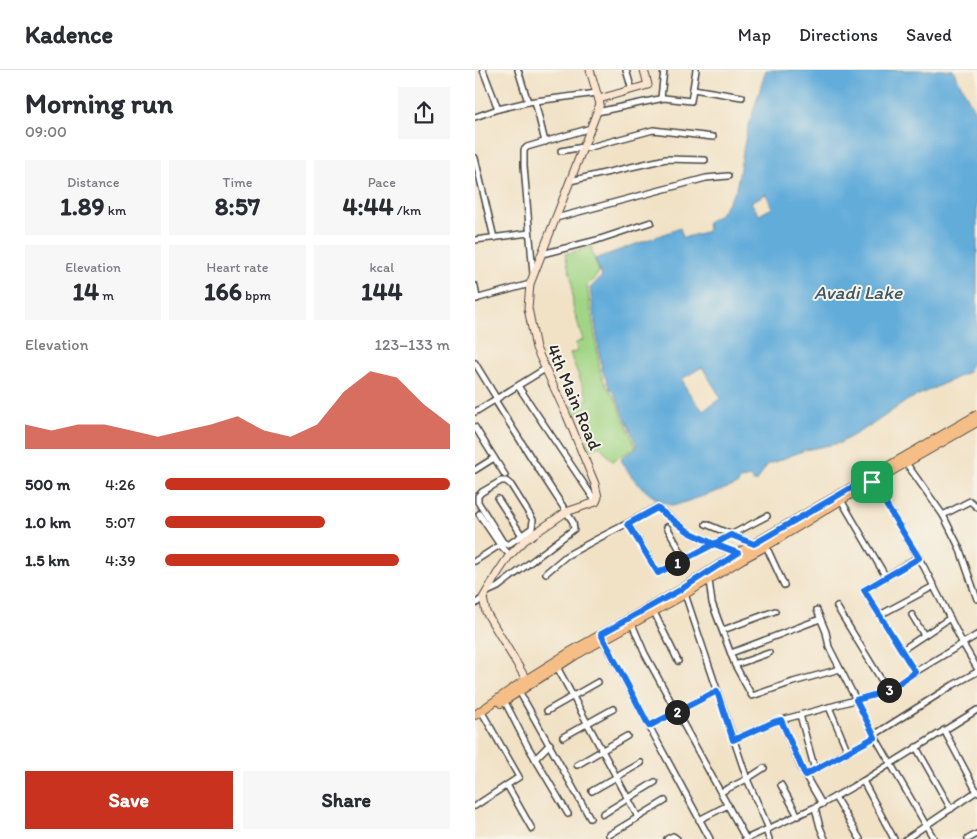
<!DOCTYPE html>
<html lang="en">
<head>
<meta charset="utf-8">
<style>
	:root { --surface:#fff; --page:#f7f7f7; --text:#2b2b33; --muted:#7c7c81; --line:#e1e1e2; --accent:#c8321e }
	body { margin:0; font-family:Itim,sans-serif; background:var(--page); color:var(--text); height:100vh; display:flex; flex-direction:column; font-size:19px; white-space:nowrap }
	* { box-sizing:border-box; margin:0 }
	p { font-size:16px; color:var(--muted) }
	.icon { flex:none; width:28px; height:28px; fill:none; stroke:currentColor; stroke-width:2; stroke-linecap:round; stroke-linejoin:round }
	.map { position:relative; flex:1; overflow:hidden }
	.panel { display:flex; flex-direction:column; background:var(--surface); width:475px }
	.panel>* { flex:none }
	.pin { position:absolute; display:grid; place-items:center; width:42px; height:42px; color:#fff; margin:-21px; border-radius:10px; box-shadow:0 2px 8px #0006 }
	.km { position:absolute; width:25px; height:25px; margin:-12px; border-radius:50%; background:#222; color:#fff; font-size:14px; line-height:25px; text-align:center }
	.round { display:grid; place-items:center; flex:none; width:52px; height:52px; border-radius:0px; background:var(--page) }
	.summary { display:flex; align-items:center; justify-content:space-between; height:85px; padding:0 25px }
	h1 { font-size:28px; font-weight:700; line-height:38px }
	.stats { display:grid; grid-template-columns:repeat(3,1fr); gap:8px; height:85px; padding:5px 25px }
	.stats div { display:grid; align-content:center; border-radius:0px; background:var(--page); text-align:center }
	.stats b { font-size:25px; font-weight:700 }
	.stats small { font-size:14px; font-weight:400 }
	.stats p { font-size:14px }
	.chart { height:140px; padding:10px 25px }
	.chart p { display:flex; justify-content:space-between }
	.chart svg { width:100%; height:90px; margin-top:5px; fill:var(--accent); opacity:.7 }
	.cta { display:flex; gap:10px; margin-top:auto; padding:10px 25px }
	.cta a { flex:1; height:58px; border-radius:0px; background:var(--accent); color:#fff; font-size:20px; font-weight:700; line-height:58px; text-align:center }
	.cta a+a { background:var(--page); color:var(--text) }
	ul { padding:0 25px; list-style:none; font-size:16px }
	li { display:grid; grid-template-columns:80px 60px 1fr; align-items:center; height:38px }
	li i { height:12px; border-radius:6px; background:var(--accent) }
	header { display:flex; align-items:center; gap:30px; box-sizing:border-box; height:70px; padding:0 25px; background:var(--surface); border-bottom:1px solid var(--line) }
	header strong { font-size:24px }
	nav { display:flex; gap:28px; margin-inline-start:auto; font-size:18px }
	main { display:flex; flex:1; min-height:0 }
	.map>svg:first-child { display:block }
	.green { fill:#a1d585; stroke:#668058 }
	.water { fill:#62acda; stroke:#466c82; fill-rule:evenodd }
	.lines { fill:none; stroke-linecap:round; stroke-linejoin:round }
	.street-casing { stroke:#494642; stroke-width:8 }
	.secondary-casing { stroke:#494642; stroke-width:9 }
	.primary-casing { stroke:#494642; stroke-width:10 }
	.street { stroke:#fff; stroke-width:5 }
	.secondary { stroke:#fbe5cf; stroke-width:7 }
	.primary { stroke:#f6be87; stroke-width:8 }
	.route-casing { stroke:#fff; stroke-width:10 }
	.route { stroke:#1a73e8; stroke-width:6 }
	.labels { text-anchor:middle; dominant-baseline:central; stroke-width:4; stroke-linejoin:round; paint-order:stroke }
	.street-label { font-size:18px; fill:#2b2b2b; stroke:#f7f3e8 }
	.water-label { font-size:19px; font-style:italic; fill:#3e5868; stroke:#f7f3e8 }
</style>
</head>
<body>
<header>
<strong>Kadence</strong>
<nav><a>Map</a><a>Directions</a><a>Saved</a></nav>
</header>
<main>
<section class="panel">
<div class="summary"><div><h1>Morning run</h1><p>09:00</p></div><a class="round"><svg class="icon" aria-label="share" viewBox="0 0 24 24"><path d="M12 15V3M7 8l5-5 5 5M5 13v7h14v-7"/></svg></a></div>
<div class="stats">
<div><p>Distance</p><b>1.89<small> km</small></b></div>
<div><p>Time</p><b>8:57</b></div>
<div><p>Pace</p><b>4:44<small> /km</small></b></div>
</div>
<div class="stats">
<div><p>Elevation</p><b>14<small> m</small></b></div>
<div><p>Heart rate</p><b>166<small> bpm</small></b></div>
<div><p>kcal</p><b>144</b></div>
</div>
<div class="chart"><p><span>Elevation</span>123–133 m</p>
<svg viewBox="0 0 160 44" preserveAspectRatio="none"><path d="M0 44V32L10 35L20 32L30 32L40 35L50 38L60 35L70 32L80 28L90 35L100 38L110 32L120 16L130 6L140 9L150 22L160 32V44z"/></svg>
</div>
<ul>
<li><b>500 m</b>4:26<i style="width:100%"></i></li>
<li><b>1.0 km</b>5:07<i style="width:56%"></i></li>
<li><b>1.5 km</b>4:39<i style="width:82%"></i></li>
</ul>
<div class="cta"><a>Save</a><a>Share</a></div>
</section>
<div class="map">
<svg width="502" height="769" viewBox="0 0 502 769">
	<rect width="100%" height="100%" fill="#f7f3e8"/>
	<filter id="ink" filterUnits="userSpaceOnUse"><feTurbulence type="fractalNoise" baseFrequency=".02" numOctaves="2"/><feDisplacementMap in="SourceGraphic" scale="10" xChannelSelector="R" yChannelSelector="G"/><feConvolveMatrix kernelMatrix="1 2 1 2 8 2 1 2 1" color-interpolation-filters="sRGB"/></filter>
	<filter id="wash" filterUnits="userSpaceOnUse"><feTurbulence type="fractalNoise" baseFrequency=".0096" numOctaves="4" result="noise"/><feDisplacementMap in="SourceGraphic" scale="20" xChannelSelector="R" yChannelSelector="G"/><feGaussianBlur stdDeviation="1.12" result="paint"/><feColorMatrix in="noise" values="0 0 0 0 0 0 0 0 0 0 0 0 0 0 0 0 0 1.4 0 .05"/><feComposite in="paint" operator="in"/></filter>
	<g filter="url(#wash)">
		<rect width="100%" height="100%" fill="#f1e2c6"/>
		<path class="green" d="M117 177V182L124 202 120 208 112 215 123 286C123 300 129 316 139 326L160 375V378L137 391 125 376 111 382 107 373 118 368 116 362 105 342 95 347 91 339 113 329 95 284 102 281 101 273 108 270 98 237 97 211 90 184Z"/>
		<path class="water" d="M291 0H478L500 41 502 43V292L500 291 495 295 494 302 433 330 398 354 365 373 330 380 292 395 282 411 278 412 275 407 266 409 262 415 198 436C193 434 185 432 180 428 166 418 153 405 146 389L149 386 161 379 162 375 140 324 135 319 127 300 115 218 127 206 120 189 205 158 208 168 233 161 232 152 245 144 261 120 271 65ZM291 124 297 138 284 145 276 132ZM227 297 246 328 228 341 212 320 207 309Z"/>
	</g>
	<g filter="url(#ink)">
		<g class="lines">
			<g class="street-casing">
				<g id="street">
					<polyline points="8,0 23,39"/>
					<polyline points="43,0 53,32"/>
					<polyline points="151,0 157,20"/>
					<polyline points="218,19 267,27"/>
					<polyline points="186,28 189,0"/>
					<polyline points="60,31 70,72"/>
					<polyline points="122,42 189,28 216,31 221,0"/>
					<polyline points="0,47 23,39 53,32 122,23"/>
					<polyline points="108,79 178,60 238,67"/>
					<polyline points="86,81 108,77"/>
					<polyline points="0,88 19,168"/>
					<polyline points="95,111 191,89 230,90"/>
					<polyline points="81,148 231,108 253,106"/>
					<polyline points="0,170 54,163"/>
					<polyline points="67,184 122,170 176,152"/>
					<polyline points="58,204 49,96 49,80 52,77 116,58"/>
					<polyline points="0,216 2,229"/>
					<polyline points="0,229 55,214"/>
					<polyline points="0,293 22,329"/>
					<polyline points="43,316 121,432"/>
					<polyline points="0,342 70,299"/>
					<polyline points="0,357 30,405"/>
					<polyline points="431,393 468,445 495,431 502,437"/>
					<polyline points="0,400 19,388"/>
					<polyline points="396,409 449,497 488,574 502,598"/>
					<polygon points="26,411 31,411 36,415 58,450 57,458 33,475 28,472 3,432 3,426 7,422"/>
					<polyline points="23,429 48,467"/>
					<polyline points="366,430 411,507 443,487"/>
					<polyline points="4,444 25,475 35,485"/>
					<polyline points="468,445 484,477 502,529"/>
					<polyline points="153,453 182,437 214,462 248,478 263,483"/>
					<polyline points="231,454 279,474"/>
					<polyline points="192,457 210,489"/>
					<polyline points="291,476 309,515"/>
					<polyline points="0,491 25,475"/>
					<polyline points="71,503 91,486 122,469 153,453 183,503 292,446"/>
					<polyline points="411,507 389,520 440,602"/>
					<polyline points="234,510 237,533 260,595 277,626 318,612 365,599"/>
					<polyline points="12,522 23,517 99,459 98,452 57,389 20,330"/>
					<polyline points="210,524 272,709 246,722"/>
					<polyline points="0,534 8,528"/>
					<polyline points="362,537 413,621"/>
					<polyline points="342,540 351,562 354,577 399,665 459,769"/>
					<polyline points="179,542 203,591"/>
					<polyline points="405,545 459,516"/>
					<polyline points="437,545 449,565"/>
					<polyline points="157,554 170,584 271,769"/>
					<polyline points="248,560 300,541"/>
					<polyline points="128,569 174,656 235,769"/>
					<polyline points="427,580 475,548"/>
					<polyline points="256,583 345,549"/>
					<polyline points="260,595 294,583"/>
					<polyline points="82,597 163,747"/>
					<polyline points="44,621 115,748"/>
					<polyline points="29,630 52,675 93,744"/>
					<polyline points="354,637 373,682"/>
					<polyline points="72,641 123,612"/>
					<polyline points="325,645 340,700"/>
					<polyline points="306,650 326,698 347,734"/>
					<polyline points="174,656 242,621"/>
					<polyline points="469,660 502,722"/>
					<polyline points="399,665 478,615 502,602"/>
					<polyline points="88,667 138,639"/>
					<polyline points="258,670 299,652 413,621 440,602 502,565"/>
					<polyline points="441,677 476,739"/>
					<polyline points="60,689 75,674"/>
					<polyline points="102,695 152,666"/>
					<polyline points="289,698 272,709 294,759"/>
					<polyline points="330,705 400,667"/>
					<polyline points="388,711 419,769"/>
					<polyline points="32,715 57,759"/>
					<polyline points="306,715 323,746"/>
					<polyline points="117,721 166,693"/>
					<polyline points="360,727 385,769"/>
					<polyline points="0,736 44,707 8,644"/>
					<polyline points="340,738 345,757 350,769"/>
					<polyline points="128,744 180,712"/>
					<polyline points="224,750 253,735"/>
					<polyline points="291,760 294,769"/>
					<polyline points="134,765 190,731"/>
					<polyline points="192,769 198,766 202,769"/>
					<polyline points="271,769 347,734 388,711 502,640"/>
					<polyline points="431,769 502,721"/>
					<polyline points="493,769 502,764"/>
				</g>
			</g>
			<g class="secondary-casing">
				<g id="secondary">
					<polyline points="124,29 173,15 169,0"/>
					<polyline points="54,614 11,542 8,528 22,504 34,486 50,470 91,442 121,432 123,427 120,414 92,346 61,278 53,238 55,214 125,34 115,0"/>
				</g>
			</g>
			<g class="primary-casing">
				<g id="primary">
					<polyline points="26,633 99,586 210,524 267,489 291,476 366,430 502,352"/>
					<polyline points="0,645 46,613 97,581 205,520 263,483 502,345"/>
				</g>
			</g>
			<use href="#street" class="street"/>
			<use href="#secondary" class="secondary"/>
			<use href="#primary" class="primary"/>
		</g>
	</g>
	<g class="lines" filter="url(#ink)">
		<g class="route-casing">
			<polyline id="route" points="397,412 395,407 279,474 256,465 239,474 214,462 182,438 153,454 183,503 239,474 263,483 205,520 126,564 174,656 242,621 258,670 299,652 306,650 330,705 400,667 381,630 413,621 440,602 389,520 444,488 397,412"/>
		</g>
		<use href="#route" class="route"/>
	</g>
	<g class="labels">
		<g class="street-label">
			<text transform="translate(99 327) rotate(67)">4th Main Road</text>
		</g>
		<g class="water-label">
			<text x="383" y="222">Avadi Lake</text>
		</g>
	</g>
</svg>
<div class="pin" style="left:397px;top:412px;background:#1e9e55"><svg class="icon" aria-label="arrive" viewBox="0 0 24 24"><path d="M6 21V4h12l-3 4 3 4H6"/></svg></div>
<b class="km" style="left:202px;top:493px">1</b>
<b class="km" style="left:202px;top:642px">2</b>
<b class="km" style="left:414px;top:620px">3</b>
</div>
</main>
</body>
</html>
